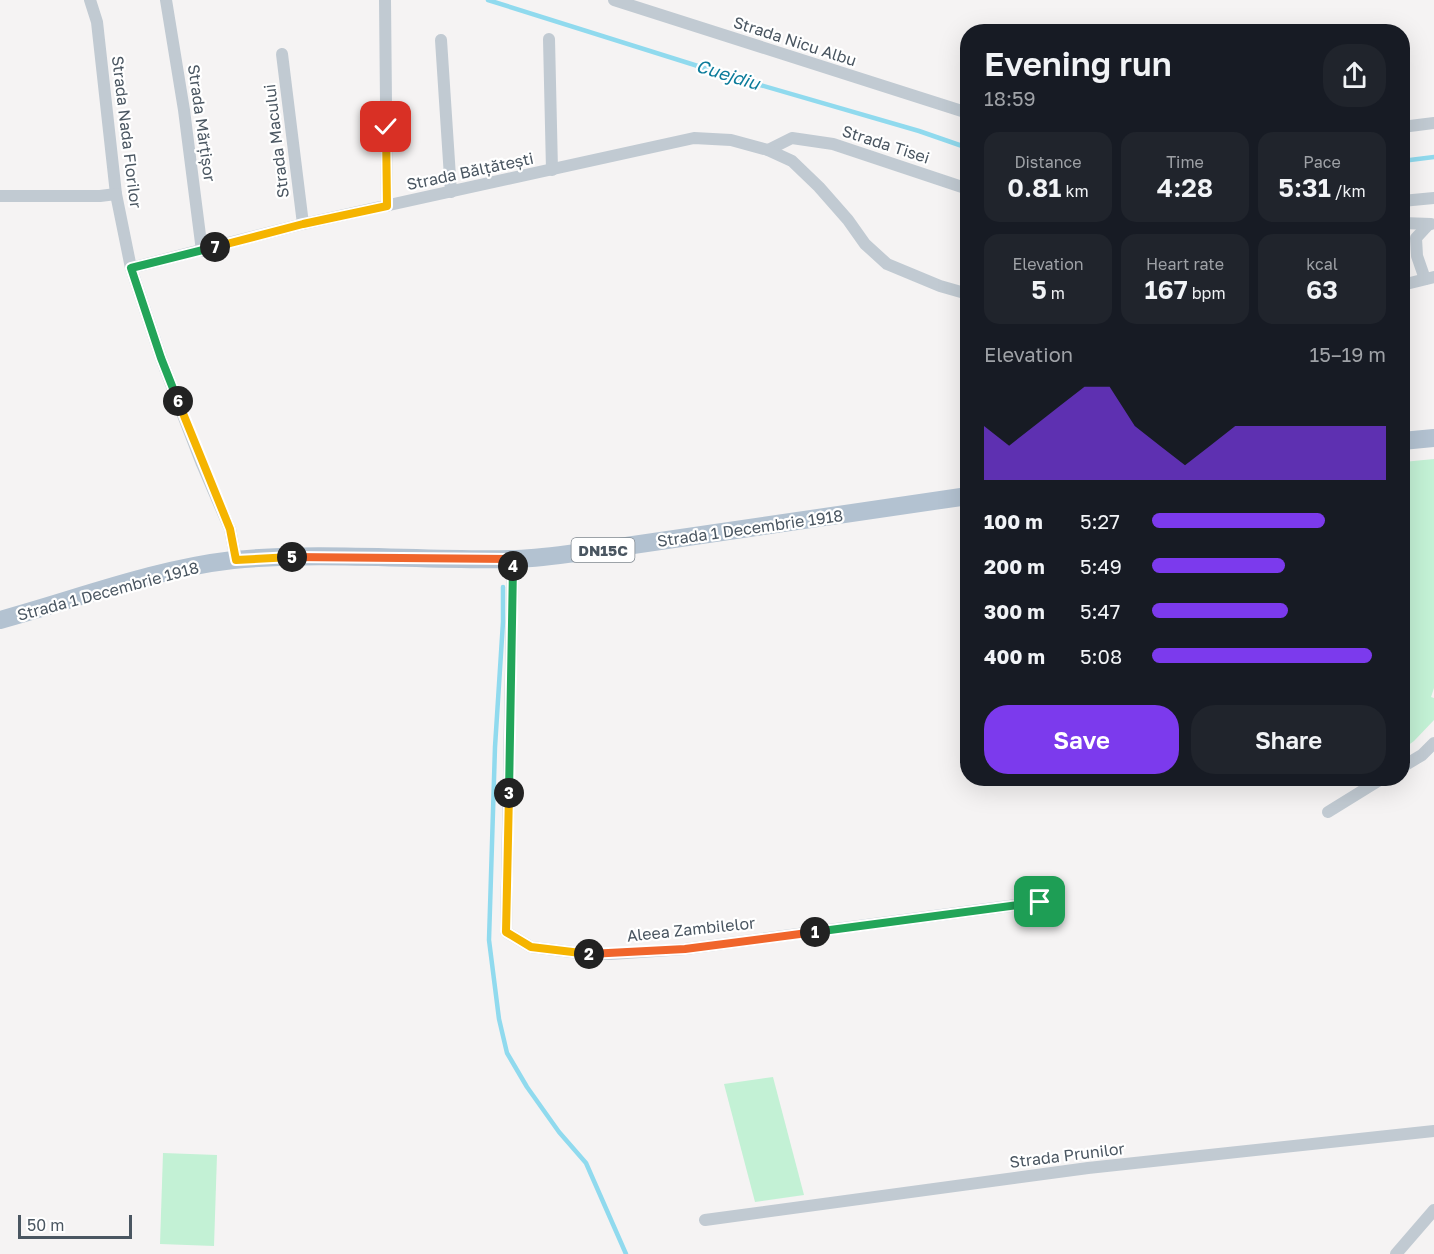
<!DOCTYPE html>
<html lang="en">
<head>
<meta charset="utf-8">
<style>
	:root { --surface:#171b24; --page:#20242c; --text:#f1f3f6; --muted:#9ea1a6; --accent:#7c3aed }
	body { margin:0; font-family:"Golos Text",sans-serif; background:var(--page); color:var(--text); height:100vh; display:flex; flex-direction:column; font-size:22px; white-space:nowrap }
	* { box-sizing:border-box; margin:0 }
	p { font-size:20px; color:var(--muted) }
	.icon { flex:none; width:33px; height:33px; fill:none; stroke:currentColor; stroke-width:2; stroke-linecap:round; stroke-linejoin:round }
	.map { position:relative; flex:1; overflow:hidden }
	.panel { position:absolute; left:960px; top:24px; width:450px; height:762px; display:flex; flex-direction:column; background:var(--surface); border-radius:24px; box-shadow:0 6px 24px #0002 }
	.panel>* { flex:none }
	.scale { position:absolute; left:18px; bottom:15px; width:114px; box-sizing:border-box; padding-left:6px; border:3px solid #4a5661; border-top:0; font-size:16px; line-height:21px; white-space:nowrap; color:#4a5661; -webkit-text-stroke:4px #fff; paint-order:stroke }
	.pin { position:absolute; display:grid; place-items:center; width:51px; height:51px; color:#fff; margin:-26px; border-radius:12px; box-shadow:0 3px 9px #0006 }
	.km { position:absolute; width:30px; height:30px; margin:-15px; border-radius:50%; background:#222; color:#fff; font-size:16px; line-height:30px; text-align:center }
	.round { display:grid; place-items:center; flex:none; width:63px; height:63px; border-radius:24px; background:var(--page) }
	.summary { display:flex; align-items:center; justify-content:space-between; height:102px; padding:0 24px }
	h1 { font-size:33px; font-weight:600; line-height:45px }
	.metrics { display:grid; grid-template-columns:repeat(3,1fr); gap:9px; height:102px; padding:6px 24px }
	.metrics div { display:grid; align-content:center; border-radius:15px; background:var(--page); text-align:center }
	.metrics b { font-size:26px; font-weight:600 }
	.metrics small { font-size:16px; font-weight:400 }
	.metrics p { font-size:16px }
	.chart { height:168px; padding:12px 24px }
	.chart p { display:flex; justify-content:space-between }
	.chart svg { width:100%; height:108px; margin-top:6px; fill:var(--accent); opacity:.7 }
	.button { display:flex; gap:12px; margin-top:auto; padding:12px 24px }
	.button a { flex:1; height:69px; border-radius:24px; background:var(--accent); color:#fff; font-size:24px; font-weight:600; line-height:69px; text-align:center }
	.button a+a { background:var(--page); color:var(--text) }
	ul { padding:0 24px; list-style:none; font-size:20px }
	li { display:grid; grid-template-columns:96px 72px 1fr; align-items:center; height:45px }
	li i { height:15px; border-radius:8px; background:var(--accent) }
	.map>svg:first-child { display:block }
	.green { fill:#c3f1d5 }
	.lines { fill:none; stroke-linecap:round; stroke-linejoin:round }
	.stream { stroke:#90daee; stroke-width:4.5 }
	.minor { stroke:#c1cad2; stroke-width:12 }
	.primary { stroke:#b3c2d1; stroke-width:18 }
	.split-1-casing { stroke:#fff; stroke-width:12 }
	.split-2-casing { stroke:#fff; stroke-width:12 }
	.split-3-casing { stroke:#fff; stroke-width:12 }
	.split-4-casing { stroke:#fff; stroke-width:12 }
	.split-5-casing { stroke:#fff; stroke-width:12 }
	.split-6-casing { stroke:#fff; stroke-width:12 }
	.split-7-casing { stroke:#fff; stroke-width:12 }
	.split-8-casing { stroke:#fff; stroke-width:12 }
	.split-1 { stroke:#22a559; stroke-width:8 }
	.split-2 { stroke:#f0652b; stroke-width:8 }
	.split-3 { stroke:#f5b400; stroke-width:8 }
	.split-4 { stroke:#22a559; stroke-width:8 }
	.split-5 { stroke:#f0652b; stroke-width:8 }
	.split-6 { stroke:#f5b400; stroke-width:8 }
	.split-7 { stroke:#22a559; stroke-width:8 }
	.split-8 { stroke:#f5b400; stroke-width:8 }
	.labels { text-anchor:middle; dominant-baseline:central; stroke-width:4.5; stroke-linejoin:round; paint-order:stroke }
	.shield { fill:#fff; stroke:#808990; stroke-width:1.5 }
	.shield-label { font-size:15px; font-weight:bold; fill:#4a5661 }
	.street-label { font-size:16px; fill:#4a5661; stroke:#fff }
	.water-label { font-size:18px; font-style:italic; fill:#0c7c9b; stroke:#fff }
</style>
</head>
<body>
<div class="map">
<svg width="1434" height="1254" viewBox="0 0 1434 1254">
	<rect width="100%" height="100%" fill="#f5f3f3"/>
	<g class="green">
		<polygon points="1434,459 1434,688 1431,697 1434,698 1434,720 1414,741 1403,749 1403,462"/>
		<polygon points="773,1077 804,1195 755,1202 724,1084"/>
		<polygon points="163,1153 217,1155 214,1246 160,1244"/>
	</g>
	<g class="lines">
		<g class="stream">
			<polyline points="488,0 736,78 919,131 968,148"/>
			<polyline points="1402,161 1434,157"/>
			<polyline points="503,587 503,622 495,747 489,940 499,1019 507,1053 527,1087 559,1132 586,1163 626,1254"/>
		</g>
		<g class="minor">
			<polyline points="90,0 97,22 116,194 131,268 161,358 202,464 230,529 236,560"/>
			<polyline points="166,0 184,110 202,251"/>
			<polyline points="385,0 387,206"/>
			<polyline points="614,0 968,113"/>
			<polyline points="549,39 552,170"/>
			<polyline points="441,40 451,192"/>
			<polyline points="282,54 303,224"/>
			<polyline points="1402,127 1434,123"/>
			<polyline points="768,150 792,138 833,144 968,189"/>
			<polyline points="0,196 100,196 116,194"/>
			<polyline points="1402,201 1434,198"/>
			<polyline points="1402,223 1431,224"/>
			<polyline points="131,268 303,224 694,138 731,140 768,150 792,161 819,187 848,220 865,244 887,264 940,286 968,294"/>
			<polyline points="1425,279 1417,256 1416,238 1428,225"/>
			<polyline points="1402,285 1434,277"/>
			<polyline points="513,559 506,932 531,947 588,954 611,954 685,949 1040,902"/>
			<polyline points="1402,767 1422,755 1434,743"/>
			<polyline points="1328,812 1383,778"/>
			<polyline points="705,1220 1088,1168 1434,1131"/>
			<polyline points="1396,1254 1434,1210"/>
		</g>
		<g class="primary">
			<polyline points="1402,441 1434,438"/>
			<path d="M0 620C77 599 154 569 233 560 325 551 419 561 511 559 538 559 565 554 592 551L968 496"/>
		</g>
	</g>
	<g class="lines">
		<g class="split-1-casing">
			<polyline id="split-1" points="815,932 1040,902"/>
		</g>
		<g class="split-2-casing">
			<polyline id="split-2" points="589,954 685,949 815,932"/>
		</g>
		<g class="split-3-casing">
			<polyline id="split-3" points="509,793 506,932 531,947 589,954"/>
		</g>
		<g class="split-4-casing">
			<polyline id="split-4" points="509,793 513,566"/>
		</g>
		<g class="split-5-casing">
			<polyline id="split-5" points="292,557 513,559 513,566"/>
		</g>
		<g class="split-6-casing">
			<polyline id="split-6" points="178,401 230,529 236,560 292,557"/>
		</g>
		<g class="split-7-casing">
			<polyline id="split-7" points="178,401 161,358 131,268 215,247"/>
		</g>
		<g class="split-8-casing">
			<polyline id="split-8" points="215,247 303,224 387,206 386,127"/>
		</g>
		<use href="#split-1" class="split-1"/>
		<use href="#split-2" class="split-2"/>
		<use href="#split-3" class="split-3"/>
		<use href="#split-4" class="split-4"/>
		<use href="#split-5" class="split-5"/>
		<use href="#split-6" class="split-6"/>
		<use href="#split-7" class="split-7"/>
		<use href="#split-8" class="split-8"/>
	</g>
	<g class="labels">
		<rect class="shield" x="571.5" y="538" width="63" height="24" rx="4.5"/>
		<g class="shield-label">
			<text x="603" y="550">DN15C</text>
		</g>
		<g class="street-label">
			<text transform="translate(795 41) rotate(18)">Strada Nicu Albu</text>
			<text transform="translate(202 123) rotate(82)">Strada Mărțișor</text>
			<text transform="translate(127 132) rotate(83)">Strada Nada Florilor</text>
			<text transform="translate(276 141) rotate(-97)">Strada Macului</text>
			<text transform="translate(886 144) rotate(18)">Strada Tisei</text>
			<text transform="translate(470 171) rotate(-12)">Strada Bălțătești</text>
			<text transform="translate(750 528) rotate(-8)">Strada 1 Decembrie 1918</text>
			<text transform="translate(108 591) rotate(-15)">Strada 1 Decembrie 1918</text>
			<text transform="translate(691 929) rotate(-6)">Aleea Zambilelor</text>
			<text transform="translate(1067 1155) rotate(-7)">Strada Prunilor</text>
		</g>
		<g class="water-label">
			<text transform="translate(728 74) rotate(17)">Cuejdiu</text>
		</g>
	</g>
</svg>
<div class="scale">50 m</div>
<div class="pin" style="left:1040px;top:902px;background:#1e9e55"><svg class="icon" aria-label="arrive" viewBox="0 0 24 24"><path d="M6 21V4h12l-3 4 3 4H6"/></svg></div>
<div class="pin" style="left:386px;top:127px;background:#d93025"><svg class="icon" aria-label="check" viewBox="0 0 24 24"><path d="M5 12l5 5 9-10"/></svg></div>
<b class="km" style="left:815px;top:932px">1</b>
<b class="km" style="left:589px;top:954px">2</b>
<b class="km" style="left:509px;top:793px">3</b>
<b class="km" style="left:513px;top:566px">4</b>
<b class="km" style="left:292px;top:557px">5</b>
<b class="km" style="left:178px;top:401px">6</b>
<b class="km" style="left:215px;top:247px">7</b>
<section class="panel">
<div class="summary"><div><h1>Evening run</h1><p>18:59</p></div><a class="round"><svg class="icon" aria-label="share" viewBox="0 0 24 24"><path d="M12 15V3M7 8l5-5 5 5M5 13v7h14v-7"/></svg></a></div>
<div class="metrics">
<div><p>Distance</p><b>0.81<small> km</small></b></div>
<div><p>Time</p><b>4:28</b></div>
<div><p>Pace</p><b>5:31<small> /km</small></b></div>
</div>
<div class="metrics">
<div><p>Elevation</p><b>5<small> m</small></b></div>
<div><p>Heart rate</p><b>167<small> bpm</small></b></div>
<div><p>kcal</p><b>63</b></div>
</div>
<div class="chart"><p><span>Elevation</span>15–19 m</p>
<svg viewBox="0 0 160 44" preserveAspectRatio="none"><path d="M0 44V22L10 30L20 22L30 14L40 6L50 6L60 22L70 30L80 38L90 30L100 22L110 22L120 22L130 22L140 22L150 22L160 22V44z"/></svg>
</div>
<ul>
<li><b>100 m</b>5:27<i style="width:74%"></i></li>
<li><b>200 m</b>5:49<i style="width:57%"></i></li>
<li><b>300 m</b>5:47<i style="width:58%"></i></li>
<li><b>400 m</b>5:08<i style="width:94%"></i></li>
</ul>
<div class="button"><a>Save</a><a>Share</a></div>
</section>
</div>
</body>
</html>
